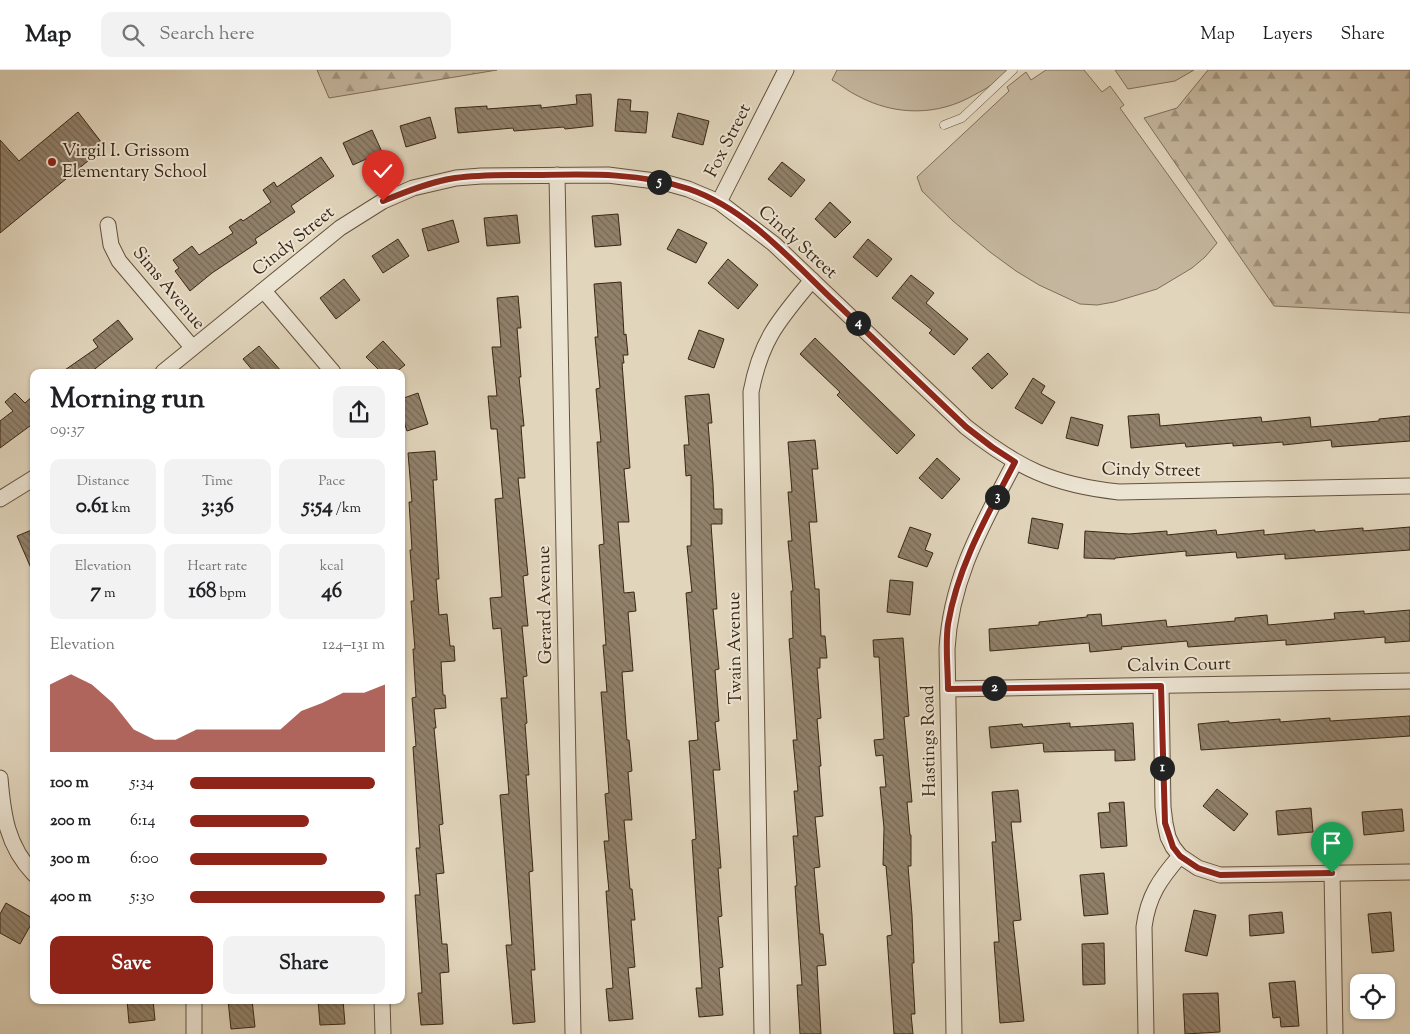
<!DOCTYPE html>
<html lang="en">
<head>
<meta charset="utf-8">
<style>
	:root { --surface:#fff; --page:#f2f2f2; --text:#202124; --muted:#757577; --line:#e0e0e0; --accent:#8f2418 }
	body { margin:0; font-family:"Sorts Mill Goudy",serif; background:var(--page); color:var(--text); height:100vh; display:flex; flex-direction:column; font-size:19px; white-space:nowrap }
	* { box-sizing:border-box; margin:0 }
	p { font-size:16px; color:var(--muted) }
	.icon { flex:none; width:28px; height:28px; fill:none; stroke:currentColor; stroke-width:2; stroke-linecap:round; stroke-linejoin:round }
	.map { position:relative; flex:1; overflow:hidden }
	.details { position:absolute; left:30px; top:299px; width:375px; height:635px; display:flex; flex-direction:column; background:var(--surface); border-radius:10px; box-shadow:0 1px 4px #0004 }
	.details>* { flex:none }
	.controls { position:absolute; left:1350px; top:904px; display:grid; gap:10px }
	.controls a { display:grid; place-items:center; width:45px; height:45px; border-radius:10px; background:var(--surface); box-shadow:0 1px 4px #0004; font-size:25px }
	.pin { position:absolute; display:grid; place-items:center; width:42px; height:42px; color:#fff; margin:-51px -21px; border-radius:50% 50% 50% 0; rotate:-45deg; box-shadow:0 0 5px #0007 }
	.pin .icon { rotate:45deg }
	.km { position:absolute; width:25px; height:25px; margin:-12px; border-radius:50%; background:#222; color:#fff; font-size:14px; line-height:25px; text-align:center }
	.round { display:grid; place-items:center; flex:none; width:52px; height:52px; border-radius:10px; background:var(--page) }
	.headline { display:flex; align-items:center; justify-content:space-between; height:85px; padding:0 20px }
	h1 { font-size:28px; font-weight:800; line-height:38px }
	.stats { display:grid; grid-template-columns:repeat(3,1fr); gap:8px; height:85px; padding:5px 20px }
	.stats div { display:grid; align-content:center; border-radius:10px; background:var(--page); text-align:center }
	.stats b { font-size:21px; font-weight:800 }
	.stats small { font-size:14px; font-weight:400 }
	.stats p { font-size:14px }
	.chart { height:140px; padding:10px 20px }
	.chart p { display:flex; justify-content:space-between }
	.chart svg { width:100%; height:90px; margin-top:5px; fill:var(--accent); opacity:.7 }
	.cta { display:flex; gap:10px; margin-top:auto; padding:10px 20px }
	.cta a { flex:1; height:58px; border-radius:10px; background:var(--accent); color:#fff; font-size:20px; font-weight:800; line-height:58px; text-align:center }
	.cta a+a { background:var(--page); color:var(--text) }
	ul { padding:0 20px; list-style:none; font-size:16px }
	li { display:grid; grid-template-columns:80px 60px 1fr; align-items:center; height:38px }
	li i { height:12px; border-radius:6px; background:var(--accent) }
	header { display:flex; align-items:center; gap:30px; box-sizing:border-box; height:70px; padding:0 25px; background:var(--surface); border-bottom:1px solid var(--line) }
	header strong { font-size:24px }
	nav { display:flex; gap:28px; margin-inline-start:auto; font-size:18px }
	.search { width:350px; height:45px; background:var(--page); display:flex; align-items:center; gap:12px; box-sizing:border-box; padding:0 18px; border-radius:10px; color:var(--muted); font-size:19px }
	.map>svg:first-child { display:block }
	.forest { fill:url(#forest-firs); stroke:#806e5a }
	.green { fill:#c5b79f; stroke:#806e5a }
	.building { fill:url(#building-back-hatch); stroke:#3a2614 }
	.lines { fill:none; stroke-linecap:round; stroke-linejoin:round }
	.lane-casing { stroke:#64523e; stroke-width:9 }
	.street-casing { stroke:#64523e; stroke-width:17 }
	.lane { stroke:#ece4d3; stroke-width:8 }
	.street { stroke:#ece4d3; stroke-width:15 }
	.route-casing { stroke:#fff; stroke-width:10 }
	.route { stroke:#8f2418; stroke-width:6 }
	.poi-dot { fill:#8f2418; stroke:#ece4d3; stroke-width:2 }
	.labels { text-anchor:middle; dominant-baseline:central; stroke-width:4; stroke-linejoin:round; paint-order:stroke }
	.street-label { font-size:18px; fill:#3a2614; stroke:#ece4d3 }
	.poi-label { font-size:18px; fill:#3a2614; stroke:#ece4d3; text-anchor:start }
</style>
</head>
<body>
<header>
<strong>Map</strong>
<div class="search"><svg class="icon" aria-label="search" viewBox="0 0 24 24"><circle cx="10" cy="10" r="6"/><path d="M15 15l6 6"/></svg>Search here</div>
<nav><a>Map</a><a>Layers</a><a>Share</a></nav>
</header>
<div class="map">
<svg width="1410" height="964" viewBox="0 0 1410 964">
	<defs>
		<pattern id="forest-firs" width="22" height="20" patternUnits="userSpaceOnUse" patternTransform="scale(1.25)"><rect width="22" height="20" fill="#c5b79f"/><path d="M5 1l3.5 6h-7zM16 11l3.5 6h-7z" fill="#a19580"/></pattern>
		<pattern id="building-back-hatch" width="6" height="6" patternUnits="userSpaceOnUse" patternTransform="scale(1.25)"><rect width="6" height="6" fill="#91816b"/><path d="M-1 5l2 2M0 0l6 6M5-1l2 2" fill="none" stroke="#776957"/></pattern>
	</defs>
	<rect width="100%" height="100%" fill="#e1d5bc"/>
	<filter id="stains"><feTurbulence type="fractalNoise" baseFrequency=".004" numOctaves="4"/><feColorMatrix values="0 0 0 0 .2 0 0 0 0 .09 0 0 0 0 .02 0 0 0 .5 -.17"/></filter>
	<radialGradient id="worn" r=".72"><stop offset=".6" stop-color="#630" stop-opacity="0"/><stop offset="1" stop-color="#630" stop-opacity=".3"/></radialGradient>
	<g class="forest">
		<polygon points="317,0 497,0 329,28"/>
		<polygon points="1208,0 1410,0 1410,243 1274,236 1144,48 1177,38"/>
	</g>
	<g class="green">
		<path d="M837 0H1008C999 11 986 19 974 25 938 46 895 46 858 26 849 22 841 15 832 10Z"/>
		<polygon points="1046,0 1084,0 1102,22 1110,16 1124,35 1120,38 1217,173 1205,187 1192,198 1157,219 1114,232 1097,235 1080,234 1039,215 1016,201 990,182 953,151 922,121 917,107 1009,21 1007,17 1026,2 1031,10"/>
		<polygon points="1115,0 1194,0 1175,11 1128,19"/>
	</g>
	<g class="building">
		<polygon points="591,24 593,56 565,59 564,57 514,61 513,58 458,63 455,38 487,36 487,39 541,35 541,38 577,34 576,25"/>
		<polygon points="618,29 631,30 630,41 648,42 646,63 615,61"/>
		<polygon points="78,42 105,77 0,163 0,70 19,91"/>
		<polygon points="678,43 709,51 703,75 672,67"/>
		<polygon points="430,47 436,68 406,77 400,56"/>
		<polygon points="372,60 382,82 353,95 343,73"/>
		<polygon points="321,87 334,106 291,136 295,142 255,169 257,173 212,203 190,221 175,201 179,198 173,190 192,176 199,185 233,163 229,157 241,149 243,151 271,132 263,120 274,112 277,117"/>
		<polygon points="782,92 805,110 791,127 768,109"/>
		<polygon points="830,132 851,152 835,168 815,149"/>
		<polygon points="618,144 621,175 595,177 592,146"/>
		<polygon points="517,145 520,173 487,176 484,148"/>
		<polygon points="453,150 459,172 428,181 422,159"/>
		<polygon points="678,159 707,173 696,193 667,179"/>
		<polygon points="398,169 409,186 383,203 372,186"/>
		<polygon points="868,169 892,189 877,207 853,187"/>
		<polygon points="728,189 758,215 738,239 708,213"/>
		<polygon points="911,205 934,223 926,233 968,269 954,285 929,263 932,260 892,228"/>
		<polygon points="344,209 360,230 336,249 320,228"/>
		<polygon points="621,212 624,265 626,264 628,285 623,285 624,293 622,293 630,398 624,399 629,452 618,452 624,523 634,522 636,541 628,542 633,601 622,602 627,670 629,670 632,701 628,702 632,750 624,750 630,819 632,819 635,850 631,850 635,897 628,898 633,949 609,951 606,919 613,918 606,821 609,821 604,771 609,771 605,724 609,723 601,622 607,622 603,575 606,575 599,475 604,474 597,372 601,372 596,319 600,318 595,267 598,267 594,214"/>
		<polygon points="518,226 521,258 517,258 521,307 519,307 524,356 521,356 525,408 518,408 528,505 523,506 528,556 522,556 527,606 523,607 527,653 525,654 529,705 526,705 533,801 529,802 535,900 531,900 535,952 513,954 506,875 512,875 500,725 509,724 501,628 507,628 501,558 493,559 490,528 502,527 495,429 503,428 497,359 491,359 488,326 497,326 492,277 501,277 497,228"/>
		<polygon points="118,250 133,269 91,302 62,302 98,277 93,270"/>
		<polygon points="699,260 724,269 714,298 688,289"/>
		<polygon points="815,268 915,365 897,384 837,325 840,322 800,284"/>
		<polygon points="383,271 405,295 396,302 381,302 366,287"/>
		<polygon points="259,276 282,302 254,302 243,289"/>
		<polygon points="988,283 1008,304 992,319 972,298"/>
		<polygon points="1033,308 1045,316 1041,323 1055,332 1042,354 1015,338"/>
		<polygon points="15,323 25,333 34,325 34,353 0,378 0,351 13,341 5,332"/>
		<polygon points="418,323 428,354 407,361 401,343 401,329"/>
		<polygon points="709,324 712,353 708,353 713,414 714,439 722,439 722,454 711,454 717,539 713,539 719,599 715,600 719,651 715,652 720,700 713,700 721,798 718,798 722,846 718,847 723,897 719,898 723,945 699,947 696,918 702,918 692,770 696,769 689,671 698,670 686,523 692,522 687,476 691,476 691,405 686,406 684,375 689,375 685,326"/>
		<polygon points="1159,344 1160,356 1261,347 1262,352 1310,347 1311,357 1379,351 1379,349 1410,346 1410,371 1332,377 1331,370 1283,375 1283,372 1233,376 1233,373 1186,377 1185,373 1131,378 1128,346"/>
		<polygon points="1071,347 1103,355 1098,376 1066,368"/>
		<polygon points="815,370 818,399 812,399 817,452 809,452 815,519 819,519 821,566 825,566 827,588 820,588 820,598 817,598 821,648 817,649 821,696 819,696 823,746 815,747 820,797 814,798 820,864 823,864 826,895 817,896 821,964 800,964 797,915 802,915 795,816 797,816 793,766 798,766 794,721 798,721 793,670 797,670 789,569 793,568 791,521 793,521 788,471 792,471 788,422 792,422 788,372"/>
		<polygon points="435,381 437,410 433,410 439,509 436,509 439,545 447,544 450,576 454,576 455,591 441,592 443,625 445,625 446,638 434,639 436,658 434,658 443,754 439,755 444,803 436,804 442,874 447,874 449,902 440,903 443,954 421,955 418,923 422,923 415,825 420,825 416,778 420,778 413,677 416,676 412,628 416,627 413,579 415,579 411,531 414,531 410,480 412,480 409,432 412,432 408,383"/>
		<polygon points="937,388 960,409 942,429 919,408"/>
		<polygon points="1032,448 1063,454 1058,479 1028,473"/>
		<polygon points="910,457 931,464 925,480 933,483 927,497 898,487"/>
		<polygon points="1410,457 1410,480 1285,489 1285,484 1237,488 1236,482 1186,486 1186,481 1115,488 1115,489 1084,488 1085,461 1129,464 1167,461 1167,465 1216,460 1217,465 1264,460 1264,465 1315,460 1315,462 1363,458 1363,461"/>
		<polygon points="34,459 34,505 17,466"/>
		<polygon points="890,510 913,512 910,545 887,542"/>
		<polygon points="1410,540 1410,571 1385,573 1385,567 1286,575 1286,570 1188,577 1187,571 1121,577 1122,579 1090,582 1089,573 990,581 989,559 1039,555 1039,552 1087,547 1087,545 1101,544 1102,556 1166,550 1167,557 1235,551 1235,548 1267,545 1268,555 1335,549 1334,543 1364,541 1364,544"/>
		<polygon points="903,568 909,646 904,647 912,732 907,732 910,765 911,765 911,796 908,796 912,845 914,893 912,893 915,944 911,944 913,964 894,964 887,866 892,865 886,796 883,795 884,758 880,717 886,717 883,685 876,686 874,670 884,669 879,587 874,587 873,570"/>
		<polygon points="1410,646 1410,666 1201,680 1198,654 1229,651 1229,653 1280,649 1280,652 1330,648 1330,651"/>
		<polygon points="1070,653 1070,657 1133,653 1135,690 1115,691 1115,680 1044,682 1043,673 991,678 989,657 1022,654 1023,657"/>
		<polygon points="1217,719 1248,744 1234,761 1203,736"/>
		<polygon points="1018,720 1021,752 1011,752 1021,850 1013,851 1024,951 1000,953 994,872 999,872 992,772 996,772 992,722"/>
		<polygon points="1124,732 1127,776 1101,778 1098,743 1110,742 1109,733"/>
		<polygon points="1311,738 1313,762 1278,765 1276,741"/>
		<polygon points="1402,739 1404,761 1364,765 1362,742"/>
		<polygon points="1104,803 1108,844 1084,846 1080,805"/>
		<polygon points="6,833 34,849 20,874 0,863 0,844"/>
		<polygon points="1194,840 1216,845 1207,886 1185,881"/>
		<polygon points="1282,842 1284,863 1250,866 1249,845"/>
		<polygon points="1391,842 1394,881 1372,883 1368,844"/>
		<polygon points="1104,873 1105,914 1083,915 1082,874"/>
		<polygon points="1295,911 1299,956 1281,957 1280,947 1273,948 1269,913"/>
		<polygon points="1218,923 1220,962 1185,964 1183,924"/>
		<polygon points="127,930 153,930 155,950 129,953"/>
		<polygon points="228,930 252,930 255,957 231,959"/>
		<polygon points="318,930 343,930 345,954 320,955"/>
	</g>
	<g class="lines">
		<g class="lane-casing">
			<polyline id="lane" points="944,55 962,48 1013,0"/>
		</g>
		<g class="street-casing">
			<g id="street">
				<polyline points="557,105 573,964"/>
				<polyline points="719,132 786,0"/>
				<polyline points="108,155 111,175 119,191 192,277"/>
				<polyline points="264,221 333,302"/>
				<path d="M163 302 340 158 383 131 413 118 456 108 481 106 608 105 663 112 688 119 719 132 774 174 966 357C1018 398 1053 415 1119 422L1410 416"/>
				<polyline points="0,429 34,408"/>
				<polyline points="1161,616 1163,737 1165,753 1168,767 1173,777 1180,786 1198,798 1220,805 1410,802"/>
				<polyline points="948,619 1410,611"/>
				<path d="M0 708C3 745 7 776 34 804"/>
				<polyline points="1332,803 1335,964"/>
				<polyline points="194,930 194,964"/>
				<polyline points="382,930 383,964"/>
				<path d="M762 964 751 322C761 269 779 250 812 210"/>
				<path d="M954 964 947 579C951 507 983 454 1015 392"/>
				<path d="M1146 964 1144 857C1148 826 1160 809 1180 786"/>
			</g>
		</g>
		<use href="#lane" class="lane"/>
		<use href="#street" class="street"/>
	</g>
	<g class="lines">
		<g class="route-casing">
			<path id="route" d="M383 131C407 121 430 112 455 108 484 104 514 105 542 105 591 104 642 103 689 119 747 139 791 190 834 231 878 273 922 315 966 357L992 377 1015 392C988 444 958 495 948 554 945 575 948 598 948 619L1161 616 1165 753 1173 777 1180 786 1198 798 1220 805 1332 803"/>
		</g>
		<use href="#route" class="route"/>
	</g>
	<circle class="poi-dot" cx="52" cy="92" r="5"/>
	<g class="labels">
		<g class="street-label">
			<text transform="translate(729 71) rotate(-63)">Fox Street</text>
			<text transform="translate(294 172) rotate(-39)">Cindy Street</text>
			<text transform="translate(797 173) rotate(42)">Cindy Street</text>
			<text transform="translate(168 219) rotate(50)">Sims Avenue</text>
			<text transform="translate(1151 401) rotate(1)">Cindy Street</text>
			<text transform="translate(546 535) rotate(-91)">Gerard Avenue</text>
			<text transform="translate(736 578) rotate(-91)">Twain Avenue</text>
			<text transform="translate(1179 596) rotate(-1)">Calvin Court</text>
			<text transform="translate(930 671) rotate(-91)">Hastings Road</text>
		</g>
		<g class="poi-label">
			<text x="62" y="82">Virgil I. Grissom<tspan x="62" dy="21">Elementary School</tspan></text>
		</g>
	</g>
	<rect width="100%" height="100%" filter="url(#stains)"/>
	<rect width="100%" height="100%" fill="url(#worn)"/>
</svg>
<div class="controls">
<a><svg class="icon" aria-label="locate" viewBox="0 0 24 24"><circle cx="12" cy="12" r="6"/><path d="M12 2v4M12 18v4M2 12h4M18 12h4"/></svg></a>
</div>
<div class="pin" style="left:1332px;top:803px;background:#1e9e55"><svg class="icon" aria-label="arrive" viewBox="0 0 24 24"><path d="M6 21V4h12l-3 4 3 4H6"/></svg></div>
<div class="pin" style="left:383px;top:131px;background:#d93025"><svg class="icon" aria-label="check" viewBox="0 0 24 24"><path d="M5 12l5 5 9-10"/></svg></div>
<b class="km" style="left:1162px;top:698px">1</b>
<b class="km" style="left:994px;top:618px">2</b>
<b class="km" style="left:997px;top:427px">3</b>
<b class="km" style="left:858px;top:253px">4</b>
<b class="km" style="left:659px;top:112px">5</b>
<section class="details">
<div class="headline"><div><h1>Morning run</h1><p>09:37</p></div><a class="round"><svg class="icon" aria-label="share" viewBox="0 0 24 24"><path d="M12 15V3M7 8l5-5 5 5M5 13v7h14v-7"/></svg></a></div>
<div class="stats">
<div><p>Distance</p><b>0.61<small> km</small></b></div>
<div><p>Time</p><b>3:36</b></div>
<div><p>Pace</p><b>5:54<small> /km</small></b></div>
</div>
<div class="stats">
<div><p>Elevation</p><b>7<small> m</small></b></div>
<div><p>Heart rate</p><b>168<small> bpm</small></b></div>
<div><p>kcal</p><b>46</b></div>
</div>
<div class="chart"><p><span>Elevation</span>124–131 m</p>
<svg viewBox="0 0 160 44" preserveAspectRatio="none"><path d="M0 44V11L10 6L20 11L30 20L40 33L50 38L60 38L70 33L80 33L90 33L100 33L110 33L120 24L130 20L140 15L150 15L160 11V44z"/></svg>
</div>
<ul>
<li><b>100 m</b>5:34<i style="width:95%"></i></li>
<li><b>200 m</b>6:14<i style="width:61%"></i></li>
<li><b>300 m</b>6:00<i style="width:70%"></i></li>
<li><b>400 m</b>5:30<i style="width:100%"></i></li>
</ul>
<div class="cta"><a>Save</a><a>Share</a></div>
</section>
</div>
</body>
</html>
